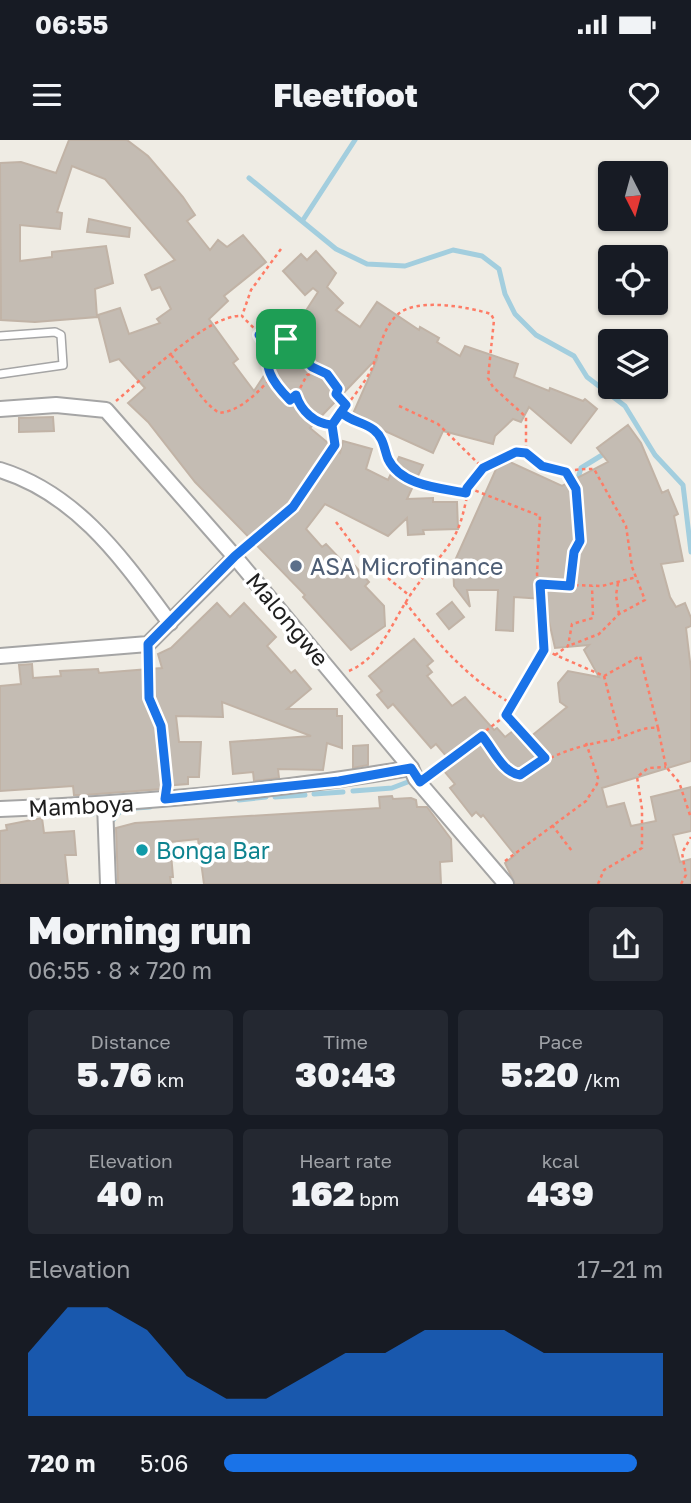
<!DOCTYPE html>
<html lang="en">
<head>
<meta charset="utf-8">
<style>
	:root { --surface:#171b24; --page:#242831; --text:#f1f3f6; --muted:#9ea1a6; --accent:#1a73e8 }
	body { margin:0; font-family:"Golos Text",sans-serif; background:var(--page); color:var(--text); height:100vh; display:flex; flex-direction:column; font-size:26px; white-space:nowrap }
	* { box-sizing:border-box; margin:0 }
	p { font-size:23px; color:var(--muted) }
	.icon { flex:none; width:38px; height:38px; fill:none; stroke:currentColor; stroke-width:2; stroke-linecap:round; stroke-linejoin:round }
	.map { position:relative; height:744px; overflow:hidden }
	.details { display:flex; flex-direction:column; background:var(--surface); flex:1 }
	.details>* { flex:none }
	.needle { width:46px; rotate:174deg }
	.fabs { position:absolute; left:598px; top:21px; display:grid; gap:14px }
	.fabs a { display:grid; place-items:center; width:70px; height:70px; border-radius:7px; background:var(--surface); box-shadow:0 2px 5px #0004; font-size:35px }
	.pin { position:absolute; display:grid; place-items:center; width:60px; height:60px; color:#fff; margin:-30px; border-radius:14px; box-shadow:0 4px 10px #0006 }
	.round { display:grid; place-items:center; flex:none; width:74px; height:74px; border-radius:7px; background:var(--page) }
	.overview { display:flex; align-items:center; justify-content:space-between; height:119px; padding:0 28px }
	h1 { font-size:38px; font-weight:800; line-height:52px }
	.stats { display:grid; grid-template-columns:repeat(3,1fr); gap:10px; height:119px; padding:7px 28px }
	.stats div { display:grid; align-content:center; border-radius:7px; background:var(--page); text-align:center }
	.stats b { font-size:35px; font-weight:800 }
	.stats small { font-size:19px; font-weight:400 }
	.stats p { font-size:19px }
	.chart { height:196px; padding:14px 28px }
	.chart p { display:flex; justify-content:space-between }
	.chart svg { width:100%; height:126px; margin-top:7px; fill:var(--accent); opacity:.7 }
	ul { padding:0 28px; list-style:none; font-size:23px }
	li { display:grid; grid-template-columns:112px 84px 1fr; align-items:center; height:52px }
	li i { height:18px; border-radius:9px; background:var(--accent) }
	.status { display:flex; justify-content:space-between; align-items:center; height:49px; padding:0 35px; background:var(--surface); direction:ltr }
	.status svg { height:19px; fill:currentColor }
	header { display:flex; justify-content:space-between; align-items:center; height:91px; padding:0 28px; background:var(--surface); font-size:32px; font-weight:800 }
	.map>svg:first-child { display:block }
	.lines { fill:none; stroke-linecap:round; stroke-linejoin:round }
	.stream { stroke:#a3cede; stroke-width:5 }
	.building { fill:#c4bcb3; stroke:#c1b3a6; stroke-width:2 }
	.lane-casing { stroke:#a5a5a5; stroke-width:10 }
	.street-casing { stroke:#a5a5a5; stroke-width:18 }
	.path { stroke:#fe7c66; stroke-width:2.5; stroke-dasharray:3.5 3.5; stroke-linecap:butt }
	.lane { stroke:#fff; stroke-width:7 }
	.street { stroke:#fff; stroke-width:14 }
	.route-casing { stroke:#fff; stroke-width:14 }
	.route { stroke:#1a73e8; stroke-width:9 }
	.service-dot { fill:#5c6f8a; stroke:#fff; stroke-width:2.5 }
	.culture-dot { fill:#0f9aa8; stroke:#fff; stroke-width:2.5 }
	.labels { text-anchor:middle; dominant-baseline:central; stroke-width:7; stroke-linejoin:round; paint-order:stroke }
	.service-label { font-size:23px; fill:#4e5e75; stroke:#fff; text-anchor:start }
	.street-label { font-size:23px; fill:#1e1e1e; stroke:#fff }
	.culture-label { font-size:23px; fill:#0d838f; stroke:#fff; text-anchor:start }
</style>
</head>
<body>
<div class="status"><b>06:55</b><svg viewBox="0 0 49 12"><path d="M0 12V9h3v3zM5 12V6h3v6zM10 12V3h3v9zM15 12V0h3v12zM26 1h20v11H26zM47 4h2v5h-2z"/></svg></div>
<header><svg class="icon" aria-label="menu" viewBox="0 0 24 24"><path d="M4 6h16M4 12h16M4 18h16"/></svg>Fleetfoot<svg class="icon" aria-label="heart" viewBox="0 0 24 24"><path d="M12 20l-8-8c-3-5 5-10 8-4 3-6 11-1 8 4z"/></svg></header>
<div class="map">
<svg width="691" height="744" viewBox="0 0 691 744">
	<rect width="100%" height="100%" fill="#efece4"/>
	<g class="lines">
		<g class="stream">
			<polyline points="249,38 336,109 367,124 405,126 453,110 482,116 499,129 505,154 515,174 536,195 574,216 587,237 625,266 655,315 683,345 691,412"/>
			<polyline points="303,80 355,0"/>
			<polyline points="577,342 581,328 607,312"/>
			<polyline points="353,651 392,648 413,640"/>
			<polyline points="314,654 343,652"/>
			<polyline points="275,657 305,655"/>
			<polyline points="239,660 266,657"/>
			<polyline points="76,671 93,674"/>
			<polyline points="113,680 122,669 150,667"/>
		</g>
	</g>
	<g class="building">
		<polygon points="69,0 127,0 148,16 183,57 195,75 187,81 210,110 218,100 227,107 243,95 266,122 224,156 228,161 209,179 238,219 233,223 254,251 318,152 313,148 305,155 283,131 301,114 307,120 316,111 336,133 327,147 343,163 336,170 360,187 377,162 419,190 420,187 439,198 437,202 460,216 465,206 518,224 514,237 549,251 550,248 583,261 585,259 597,269 571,303 529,267 521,282 513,279 495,296 493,304 443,291 433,313 352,276 378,217 310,288 340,313 343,301 372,309 366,329 388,340 399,317 423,325 407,359 433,358 433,362 457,362 458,389 423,390 424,394 408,395 407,378 388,396 325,364 306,389 322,407 326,404 343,422 348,418 369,442 365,446 384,466 385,486 351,510 303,457 305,455 195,342 148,282 128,263 145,248 119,219 110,222 98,175 120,168 129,194 160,183 157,179 171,169 160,147 152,150 145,135 175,120 105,39 72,26 57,72 62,73 60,89 20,85 20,121 52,117 52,112 106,106 113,143 95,149 97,177 35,182 1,180 0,23 21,22 56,33"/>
		<polygon points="89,79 130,88 129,97 87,92"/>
		<polygon points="53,277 54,291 19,292 19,278"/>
		<polygon points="628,285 641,303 662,353 668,350 678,374 674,376 683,421 661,424 670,457 676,467 685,463 691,478 691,486 686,488 691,530 691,621 602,648 607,667 624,663 631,686 656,681 651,657 691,647 691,691 673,695 680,722 691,719 691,744 515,744 505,723 515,715 483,675 481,677 476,672 472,676 450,648 455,644 444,631 453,624 436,604 431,608 393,564 388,568 377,555 382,551 369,536 414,499 433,521 427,526 432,532 427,536 452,566 465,557 494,590 497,588 505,597 513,591 524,602 567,567 560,562 558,543 568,531 599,537 584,510 589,505 555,508 544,459 514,457 513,491 496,490 498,450 467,450 470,467 454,446 453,425 501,318 562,346 608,322 597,308"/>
		<polygon points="452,462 464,477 449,489 437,474"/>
		<polygon points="217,463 230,477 244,463 276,497 267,506 291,533 295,530 311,549 287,569 337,569 337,576 342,576 342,608 327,603 323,630 278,629 279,638 254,641 253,632 233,634 230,602 311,596 222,562 223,577 176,576 179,602 201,602 199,637 188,637 188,644 162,646 162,649 84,655 74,655 73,646 0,651 0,546 21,544 19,525 32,524 33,538 61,536 60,531 98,529 99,533 162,528 158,514 171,508"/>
		<polygon points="368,605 368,625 353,628 353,606"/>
		<polygon points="392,656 393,659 411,658 416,660 417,667 427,667 451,699 452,721 440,722 441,744 204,744 198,699 170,702 173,737 170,737 171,744 118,744 116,688 135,683 380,668 379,657"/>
		<polygon points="42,678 44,693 74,691 76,715 65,715 68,744 0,744 0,691 7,690 6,685"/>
	</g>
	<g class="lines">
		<g class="lane-casing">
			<polyline id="lane" points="0,196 55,192 61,195 63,225 0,234"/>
		</g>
		<g class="street-casing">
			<g id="street">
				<polyline points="0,269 56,265 106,270 235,417 411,628 416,639 506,744"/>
				<path d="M0 330C78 354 123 420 170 483"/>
				<polyline points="0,516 148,504 235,417"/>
				<polyline points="105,664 108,744"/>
				<path d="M0 669C138 663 275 652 411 628"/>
			</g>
		</g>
		<g class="path">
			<path d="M281 109 251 150 242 176C249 184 261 193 264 203 274 227 266 239 290 259L296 255 306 273 332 285"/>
			<path d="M261 195 275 192C290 202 299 218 312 227 323 235 332 236 338 249L336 254 346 265"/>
			<path d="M171 215C189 235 197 258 219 273 241 271 258 252 272 237"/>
			<polyline points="297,254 307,235 320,232"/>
			<path d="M116 261C143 239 209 173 242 176"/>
			<polyline points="399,266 438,284 483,328"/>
			<path d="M341 272C351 281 364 282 374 290 384 298 383 309 388 319 401 346 440 348 466 353"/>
			<path d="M566 332C590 359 574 414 570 446"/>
			<polyline points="336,382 362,417 410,456"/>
			<path d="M246 408 293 367 335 305 332 285C343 269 365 244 372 228 379 211 383 188 397 175 416 157 468 167 491 174L494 180 488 238 493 247 526 277V313"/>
			<polyline points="618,443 616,455 619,474"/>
			<polyline points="540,444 602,446 637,437"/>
			<path d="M405 462C437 503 467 538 512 564"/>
			<polyline points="555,515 568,506 572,484 593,478 592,446"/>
			<polyline points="148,518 149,557 161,586 167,645"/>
			<path d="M349 531C381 517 391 484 409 457 422 436 441 419 454 397 474 361 457 325 515 312 528 310 532 320 542 326 560 335 576 328 594 329L626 386 632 427 645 460 619 474 599 494 568 506"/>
			<polyline points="604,536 620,597"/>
			<polyline points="506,575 545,618"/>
			<polyline points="658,588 666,627 679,642 691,678"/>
			<path d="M482 596C493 609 503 633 520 635 550 615 576 606 611 600 627 597 641 586 658 588L640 516 604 536 544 510"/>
			<polyline points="431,634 506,575 544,510 537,434 540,376 466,347"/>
			<polyline points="552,685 572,711"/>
			<polyline points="505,721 586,661 597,644 598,638 586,603"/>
			<polyline points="598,744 604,730 642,708 642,669 637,637 648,628 666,627"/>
			<polyline points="681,744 686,735 682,713 691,697"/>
		</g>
		<use href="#lane" class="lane"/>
		<use href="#street" class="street"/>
	</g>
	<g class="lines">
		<g class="route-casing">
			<path id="route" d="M286 199 312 227 327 234 338 249 336 254 346 265 332 285 335 305 293 367 235 416 148 504 149 558 161 586 167 645 165 659 339 641 411 628 420 642 482 596C493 609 503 633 520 635L545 618 506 575 544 510 540 444 570 446 574 412 580 401 576 349 566 332 542 326 526 313 516 312 483 328 467 348 466 353C440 348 401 346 388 319 384 309 384 298 374 290 364 282 351 282 341 272L332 285C315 284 301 271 296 255L290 260C283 253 273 241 270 233 265 220 268 206 259 195L275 192 286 199"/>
		</g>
		<use href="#route" class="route"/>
	</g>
	<circle class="service-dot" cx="296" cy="426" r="7"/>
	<circle class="culture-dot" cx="142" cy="710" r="7"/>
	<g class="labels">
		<g class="service-label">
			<text x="310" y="426">ASA Microfinance</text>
		</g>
		<g class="street-label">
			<text transform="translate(288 479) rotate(50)">Malongwe</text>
			<text transform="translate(81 665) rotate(-3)">Mamboya</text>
		</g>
		<g class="culture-label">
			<text x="156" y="710">Bonga Bar</text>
		</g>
	</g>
</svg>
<div class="fabs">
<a><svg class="needle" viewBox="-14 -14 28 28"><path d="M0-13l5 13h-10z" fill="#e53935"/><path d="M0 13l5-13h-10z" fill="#9ea1a6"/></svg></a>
<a><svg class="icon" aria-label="locate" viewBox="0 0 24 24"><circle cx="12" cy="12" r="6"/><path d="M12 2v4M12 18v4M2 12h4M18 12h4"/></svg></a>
<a><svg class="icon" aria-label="layers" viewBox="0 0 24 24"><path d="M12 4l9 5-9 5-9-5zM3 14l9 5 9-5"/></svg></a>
</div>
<div class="pin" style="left:286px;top:199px;background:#1e9e55"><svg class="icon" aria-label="arrive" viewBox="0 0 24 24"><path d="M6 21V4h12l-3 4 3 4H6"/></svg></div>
</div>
<section class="details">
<div class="overview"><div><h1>Morning run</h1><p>06:55 · 8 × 720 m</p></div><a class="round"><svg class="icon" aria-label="share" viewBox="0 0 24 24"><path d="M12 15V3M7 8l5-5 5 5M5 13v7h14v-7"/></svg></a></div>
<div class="stats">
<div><p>Distance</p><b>5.76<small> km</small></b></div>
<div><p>Time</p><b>30:43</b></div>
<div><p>Pace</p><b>5:20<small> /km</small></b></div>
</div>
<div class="stats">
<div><p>Elevation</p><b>40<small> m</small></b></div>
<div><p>Heart rate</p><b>162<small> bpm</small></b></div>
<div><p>kcal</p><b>439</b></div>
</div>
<div class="chart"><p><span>Elevation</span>17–21 m</p>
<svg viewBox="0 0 160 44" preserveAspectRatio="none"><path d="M0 44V22L10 6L20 6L30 14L40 30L50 38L60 38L70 30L80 22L90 22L100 14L110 14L120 14L130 22L140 22L150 22L160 22V44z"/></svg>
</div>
<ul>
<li><b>720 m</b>5:06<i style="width:94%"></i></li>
</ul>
</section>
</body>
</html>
